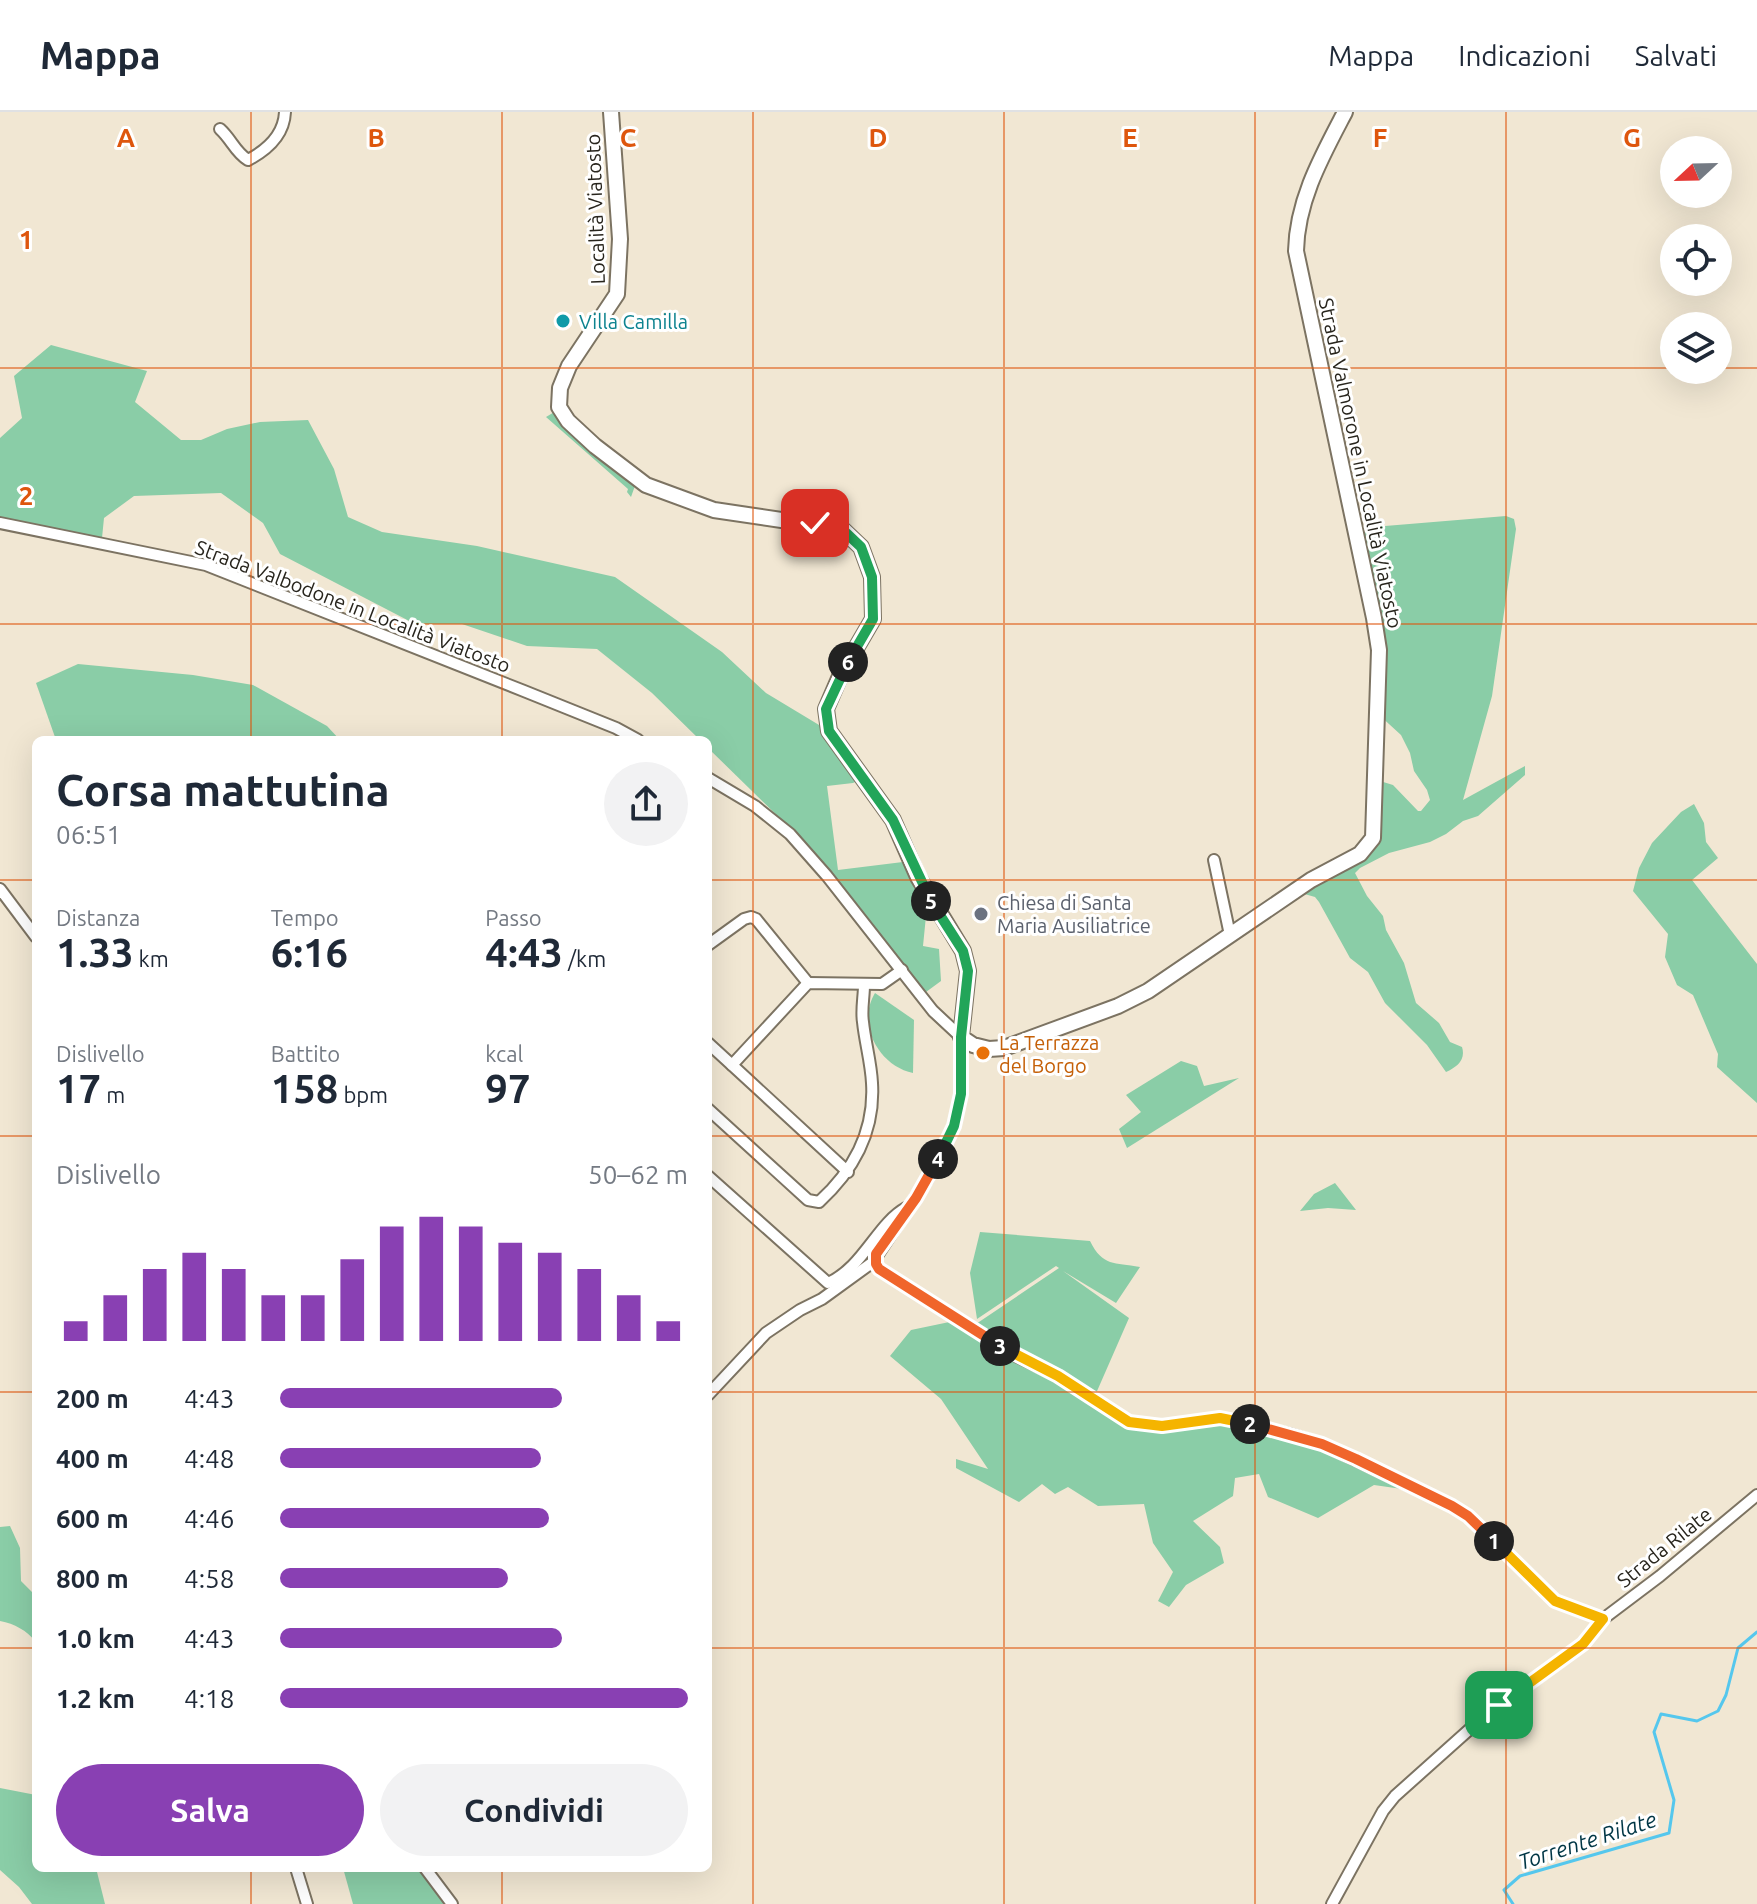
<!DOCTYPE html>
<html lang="it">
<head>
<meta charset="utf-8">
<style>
	:root { --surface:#fff; --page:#f2f2f3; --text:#1f2937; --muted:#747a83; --line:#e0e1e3; --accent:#8940b3 }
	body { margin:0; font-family:Ubuntu,sans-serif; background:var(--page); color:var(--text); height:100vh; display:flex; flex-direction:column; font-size:30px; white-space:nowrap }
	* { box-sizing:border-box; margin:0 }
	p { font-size:26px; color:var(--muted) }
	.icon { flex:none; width:44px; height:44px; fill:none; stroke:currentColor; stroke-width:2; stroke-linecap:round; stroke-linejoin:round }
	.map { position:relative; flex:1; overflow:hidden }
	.side { position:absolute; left:32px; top:624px; width:680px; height:1136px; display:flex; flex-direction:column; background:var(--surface); border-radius:12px; box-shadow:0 8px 32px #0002 }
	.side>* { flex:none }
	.needle { width:52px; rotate:248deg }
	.controls { position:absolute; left:1660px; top:24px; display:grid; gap:16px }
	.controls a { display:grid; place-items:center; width:72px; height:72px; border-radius:50%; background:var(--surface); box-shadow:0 8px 32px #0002; font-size:40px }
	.pin { position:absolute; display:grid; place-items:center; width:68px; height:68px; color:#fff; margin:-34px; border-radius:16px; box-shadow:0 4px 12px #0006 }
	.km { position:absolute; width:40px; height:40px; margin:-20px; border-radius:50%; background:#222; color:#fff; font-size:22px; line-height:40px; text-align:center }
	.round { display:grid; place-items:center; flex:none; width:84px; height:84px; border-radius:42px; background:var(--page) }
	.head { display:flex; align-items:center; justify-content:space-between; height:136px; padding:0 24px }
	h1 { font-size:44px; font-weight:700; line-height:60px }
	.figures { display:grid; grid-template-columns:repeat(3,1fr); gap:12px; height:136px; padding:8px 24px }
	.figures div { display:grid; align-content:center }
	.figures b { font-size:40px; font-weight:700 }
	.figures small { font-size:22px; font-weight:400 }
	.figures p { font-size:22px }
	.chart { height:224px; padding:16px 24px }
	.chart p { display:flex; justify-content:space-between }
	.chart svg { width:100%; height:144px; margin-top:8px; stroke:var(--accent); stroke-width:6 }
	.cta { display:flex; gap:16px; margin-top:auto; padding:16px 24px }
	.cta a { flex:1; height:92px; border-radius:48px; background:var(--accent); color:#fff; font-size:32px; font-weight:700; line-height:92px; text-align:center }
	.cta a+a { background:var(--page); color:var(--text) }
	ul { padding:0 24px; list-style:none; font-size:26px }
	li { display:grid; grid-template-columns:128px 96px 1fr; align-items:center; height:60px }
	li i { height:20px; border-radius:10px; background:var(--accent) }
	header { display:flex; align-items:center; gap:48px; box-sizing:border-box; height:112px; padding:0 40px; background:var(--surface); border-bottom:2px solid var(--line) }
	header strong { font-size:38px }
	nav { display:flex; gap:44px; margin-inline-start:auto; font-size:28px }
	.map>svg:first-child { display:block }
	.green { fill:#8acda7 }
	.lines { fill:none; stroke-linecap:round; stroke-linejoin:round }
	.stream { stroke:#55c7ed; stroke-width:3 }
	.street-casing { stroke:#7c7362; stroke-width:14 }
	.secondary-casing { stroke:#7c7362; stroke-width:18 }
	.street { stroke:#fff; stroke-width:10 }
	.secondary { stroke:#fff; stroke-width:14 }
	.split-1-casing { stroke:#fff; stroke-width:16 }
	.split-2-casing { stroke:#fff; stroke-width:16 }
	.split-3-casing { stroke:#fff; stroke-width:16 }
	.split-4-casing { stroke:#fff; stroke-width:16 }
	.split-5-casing { stroke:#fff; stroke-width:16 }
	.split-6-casing { stroke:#fff; stroke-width:16 }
	.split-7-casing { stroke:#fff; stroke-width:16 }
	.split-1 { stroke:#f5b400; stroke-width:10 }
	.split-2 { stroke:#f0652b; stroke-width:10 }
	.split-3 { stroke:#f5b400; stroke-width:10 }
	.split-4 { stroke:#f0652b; stroke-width:10 }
	.split-5 { stroke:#22a559; stroke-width:10 }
	.split-6 { stroke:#22a559; stroke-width:10 }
	.split-7 { stroke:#22a559; stroke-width:10 }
	.grid { fill:none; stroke:#de560d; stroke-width:2; stroke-opacity:0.55 }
	.culture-dot { fill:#0f9aa8; stroke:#fff; stroke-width:3 }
	.worship-dot { fill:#6b7280; stroke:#fff; stroke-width:3 }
	.food-dot { fill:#e8710a; stroke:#fff; stroke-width:3 }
	.labels { text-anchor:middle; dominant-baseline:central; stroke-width:6; stroke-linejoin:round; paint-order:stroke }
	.street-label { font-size:20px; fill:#28251d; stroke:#fff }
	.culture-label { font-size:20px; fill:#0d838f; stroke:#fff; text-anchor:start }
	.worship-label { font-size:20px; fill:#5b616d; stroke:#fff; text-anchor:start }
	.food-label { font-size:20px; fill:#c56008; stroke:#fff; text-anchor:start }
	.water-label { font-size:22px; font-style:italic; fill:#003645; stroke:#fff }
	.grid-label { font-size:26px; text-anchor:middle; font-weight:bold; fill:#de560d; stroke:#fff; stroke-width:6; stroke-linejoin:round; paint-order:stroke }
</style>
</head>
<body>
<header>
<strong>Mappa</strong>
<nav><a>Mappa</a><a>Indicazioni</a><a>Salvati</a></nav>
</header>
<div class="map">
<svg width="1757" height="1792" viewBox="0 0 1757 1792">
	<rect width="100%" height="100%" fill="#f1e7d3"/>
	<g class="green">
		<polygon points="51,233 147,259 135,290 181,328 201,328 227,317 260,310 308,308 334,357 348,405 382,420 477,434 615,465 722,540 766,581 829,619 863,666 853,671 827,674 838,758 911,749 941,806 926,804 923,834 939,837 941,869 926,880 794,720 708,636 708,628 700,628 652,581 597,537 527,534 462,512 415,512 280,442 263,411 221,381 134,384 104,406 102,426 0,405 0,326 22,306 14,264"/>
		<polygon points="556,299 636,371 631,385 627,380 628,377 546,305"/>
		<path d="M1506 404 1514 407 1516 417 1492 584 1463 688 1525 654V663L1478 704 1463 709 1446 722 1430 730 1389 741 1360 756 1355 761 1367 784 1383 804 1386 818 1404 851 1416 891 1439 911 1450 930 1462 935C1466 948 1457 955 1446 960L1427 933 1385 891 1368 860 1350 846 1319 790 1315 785 1301 781 1366 737 1382 719 1380 669 1393 673 1418 699H1421L1430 688 1427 678 1414 659 1410 641 1401 623 1377 601 1379 538 1356 425 1373 415Z"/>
		<polygon points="78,552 193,563 253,573 327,614 340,628 56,628 36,571"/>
		<polygon points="1694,692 1704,711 1706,730 1718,746 1692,768 1757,852 1757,991 1717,955 1718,942 1693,883 1677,873 1665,845 1668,822 1633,779 1639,756 1652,731 1681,700"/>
		<path d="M875 881 914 908 913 961C879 954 856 912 875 881Z"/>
		<polygon points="1181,949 1197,954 1204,974 1239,966 1127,1036 1119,1017 1141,1000 1126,983"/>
		<polygon points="1335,1071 1356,1098 1328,1096 1300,1099 1314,1082"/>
		<path d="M980 1120 1090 1129C1103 1155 1114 1150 1140 1155L1116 1191 1063 1159 1129 1206 1094 1286 1140 1313 1203 1307 1289 1322 1423 1380 1374 1373 1318 1406 1268 1385 1259 1362 1235 1366 1233 1384 1193 1409 1220 1435 1224 1451 1186 1473 1169 1495 1158 1489 1173 1460 1153 1431 1144 1392 1098 1394 1068 1375 1055 1382 1042 1372 1019 1390 956 1356V1347L988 1357 941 1287 890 1244 911 1218 959 1208 976 1212 1059 1156 1056 1154 977 1207 970 1161Z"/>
		<path d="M10 1414 20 1436 21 1469 36 1484V1530C26 1518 15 1512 0 1509V1415Z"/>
		<polygon points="0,1676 36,1683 36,1756 96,1756 105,1792 32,1792 19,1775 0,1758"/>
		<polygon points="343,1756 425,1756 452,1792 353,1792"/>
	</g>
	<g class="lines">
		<polyline class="stream" points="1513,1792 1504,1778 1520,1764 1669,1721 1674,1688 1654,1620 1661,1602 1697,1609 1718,1599 1726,1583 1738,1536 1757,1520"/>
		<g class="street-casing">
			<g id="street">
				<path d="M220 17C232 28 235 40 248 48 267 38 284 23 285 0"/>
				<polyline points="0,411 206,453 524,579 616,616 638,628"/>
				<polyline points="708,666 755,694 790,722 827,764 933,899 961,925 961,982 954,1014 927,1068 873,1150 822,1187 800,1198 766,1221 708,1283"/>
				<polyline points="1214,748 1230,823"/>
				<polyline points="0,777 36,825"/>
				<polyline points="708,833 744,807 751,805 756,807 808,871"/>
				<polyline points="708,931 732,953 808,871 882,872 902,858"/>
				<polyline points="732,953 848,1060"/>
				<path d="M708 997 808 1088 819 1090C854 1058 875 1019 872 971 871 950 865 930 863 910 861 898 864 885 864 873"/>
				<path d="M708 1064 828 1171C863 1156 877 1112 906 1096"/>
				<polyline points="876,1142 876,1152 879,1157 1018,1245 1058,1264 1129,1310 1162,1314 1220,1306 1289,1322 1322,1332 1452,1394 1468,1404 1555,1489 1603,1507"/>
				<polyline points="296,1756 307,1792"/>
				<polyline points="425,1756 452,1792"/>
				<polyline points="1332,1792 1383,1699 1395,1684 1480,1608 1583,1532 1603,1507 1660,1464 1757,1383"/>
			</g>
		</g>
		<g class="secondary-casing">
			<path id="secondary" d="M611 0 620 127 617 182 569 254 560 276 559 295 568 309 595 334 646 373 714 398 842 417 861 435 872 465 873 507 841 562 826 597 829 619 893 708 918 765 963 839 968 859 961 925 973 933 989 937 1004 936 1118 894 1148 879 1311 768 1360 742 1373 726 1379 538 1374 506 1296 139C1297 88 1322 44 1345 0"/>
		</g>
		<use href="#street" class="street"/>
		<use href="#secondary" class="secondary"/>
	</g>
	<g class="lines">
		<g class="split-1-casing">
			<polyline id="split-1" points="1494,1429 1555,1489 1603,1507 1583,1532 1499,1593"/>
		</g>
		<g class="split-2-casing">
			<polyline id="split-2" points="1250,1312 1322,1332 1356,1347 1452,1394 1468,1404 1494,1429"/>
		</g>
		<g class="split-3-casing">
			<polyline id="split-3" points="1000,1234 1058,1264 1129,1310 1162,1314 1220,1306 1250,1312"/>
		</g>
		<g class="split-4-casing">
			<polyline id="split-4" points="938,1047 916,1086 876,1142 876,1152 879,1157 1000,1234"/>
		</g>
		<g class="split-5-casing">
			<polyline id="split-5" points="931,789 963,839 968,859 961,925 961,982 954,1014 938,1047"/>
		</g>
		<g class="split-6-casing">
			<polyline id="split-6" points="848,550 826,597 829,619 893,708 931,789"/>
		</g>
		<g class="split-7-casing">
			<polyline id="split-7" points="815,411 842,417 861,435 872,465 873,507 848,550"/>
		</g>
		<use href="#split-1" class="split-1"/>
		<use href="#split-2" class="split-2"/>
		<use href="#split-3" class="split-3"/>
		<use href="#split-4" class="split-4"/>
		<use href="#split-5" class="split-5"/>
		<use href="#split-6" class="split-6"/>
		<use href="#split-7" class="split-7"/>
	</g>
	<path class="grid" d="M251 0V628M502 0V628M753 0V1792M1004 0V1792M1255 0V1792M1506 0V1792M0 256H1674M1718 256H1757M0 512H1757M0 768H36M708 768H1757M0 1024H36M708 1024H1757M0 1280H36M708 1280H1757M0 1536H36M708 1536H1757M251 1756V1792M502 1756V1792"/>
	<circle class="culture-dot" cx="563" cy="209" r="8"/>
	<circle class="worship-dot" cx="981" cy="802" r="8"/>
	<circle class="food-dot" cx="983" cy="941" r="8"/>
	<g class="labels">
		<g class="street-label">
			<text transform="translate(595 97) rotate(-92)">Località Viatosto</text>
			<text transform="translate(1361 351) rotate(78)">Strada Valmorone in Località Viatosto</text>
			<text transform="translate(353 494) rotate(21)">Strada Valbodone in Località Viatosto</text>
			<text transform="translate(1664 1435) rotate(-39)">Strada Rilate</text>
		</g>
		<g class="culture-label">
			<text x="579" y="209">Villa Camilla</text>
		</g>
		<g class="worship-label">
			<text x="997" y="790">Chiesa di Santa<tspan x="997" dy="23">Maria Ausiliatrice</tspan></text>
		</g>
		<g class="food-label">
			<text x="999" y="930">La Terrazza<tspan x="999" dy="23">del Borgo</tspan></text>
		</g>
		<g class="water-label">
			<text transform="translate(1587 1728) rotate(-18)">Torrente Rilate</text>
		</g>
	</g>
	<g class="grid-label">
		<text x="126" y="35">A</text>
		<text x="376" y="35">B</text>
		<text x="628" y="35">C</text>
		<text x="878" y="35">D</text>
		<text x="1130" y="35">E</text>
		<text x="1380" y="35">F</text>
		<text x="1632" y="35">G</text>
		<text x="26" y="137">1</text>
		<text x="26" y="393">2</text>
	</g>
</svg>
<div class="controls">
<a><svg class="needle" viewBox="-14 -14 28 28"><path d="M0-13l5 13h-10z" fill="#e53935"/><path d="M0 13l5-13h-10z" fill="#747a83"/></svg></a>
<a><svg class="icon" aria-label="locate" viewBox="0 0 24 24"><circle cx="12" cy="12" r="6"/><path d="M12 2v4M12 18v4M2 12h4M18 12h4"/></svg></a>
<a><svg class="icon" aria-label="layers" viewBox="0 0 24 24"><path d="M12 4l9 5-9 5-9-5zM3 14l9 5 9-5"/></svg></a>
</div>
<div class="pin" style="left:1499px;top:1593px;background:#1e9e55"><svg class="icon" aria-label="arrive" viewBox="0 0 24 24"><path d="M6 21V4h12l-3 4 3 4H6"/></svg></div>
<div class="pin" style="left:815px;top:411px;background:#d93025"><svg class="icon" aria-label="check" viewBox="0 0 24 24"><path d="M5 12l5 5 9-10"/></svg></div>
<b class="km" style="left:1494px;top:1429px">1</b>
<b class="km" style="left:1250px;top:1312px">2</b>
<b class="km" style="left:1000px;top:1234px">3</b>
<b class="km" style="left:938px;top:1047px">4</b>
<b class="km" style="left:931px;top:789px">5</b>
<b class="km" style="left:848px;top:550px">6</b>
<section class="side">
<div class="head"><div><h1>Corsa mattutina</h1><p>06:51</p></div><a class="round"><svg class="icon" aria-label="share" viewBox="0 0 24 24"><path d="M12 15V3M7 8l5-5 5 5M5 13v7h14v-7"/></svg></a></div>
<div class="figures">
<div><p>Distanza</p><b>1.33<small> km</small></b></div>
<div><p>Tempo</p><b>6:16</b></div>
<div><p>Passo</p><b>4:43<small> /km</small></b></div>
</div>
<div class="figures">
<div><p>Dislivello</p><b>17<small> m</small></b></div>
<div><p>Battito</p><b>158<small> bpm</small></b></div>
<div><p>kcal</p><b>97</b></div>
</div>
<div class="chart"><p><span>Dislivello</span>50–62 m</p>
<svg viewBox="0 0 160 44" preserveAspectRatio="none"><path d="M5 44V38M15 44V30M25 44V22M35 44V17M45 44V22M55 44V30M65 44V30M75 44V19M85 44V9M95 44V6M105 44V9M115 44V14M125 44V17M135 44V22M145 44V30M155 44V38"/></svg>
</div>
<ul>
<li><b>200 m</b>4:43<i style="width:69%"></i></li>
<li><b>400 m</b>4:48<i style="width:64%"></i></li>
<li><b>600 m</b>4:46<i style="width:66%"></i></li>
<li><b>800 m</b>4:58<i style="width:56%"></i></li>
<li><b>1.0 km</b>4:43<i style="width:69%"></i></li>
<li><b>1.2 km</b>4:18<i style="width:100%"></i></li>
</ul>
<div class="cta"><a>Salva</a><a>Condividi</a></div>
</section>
</div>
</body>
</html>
